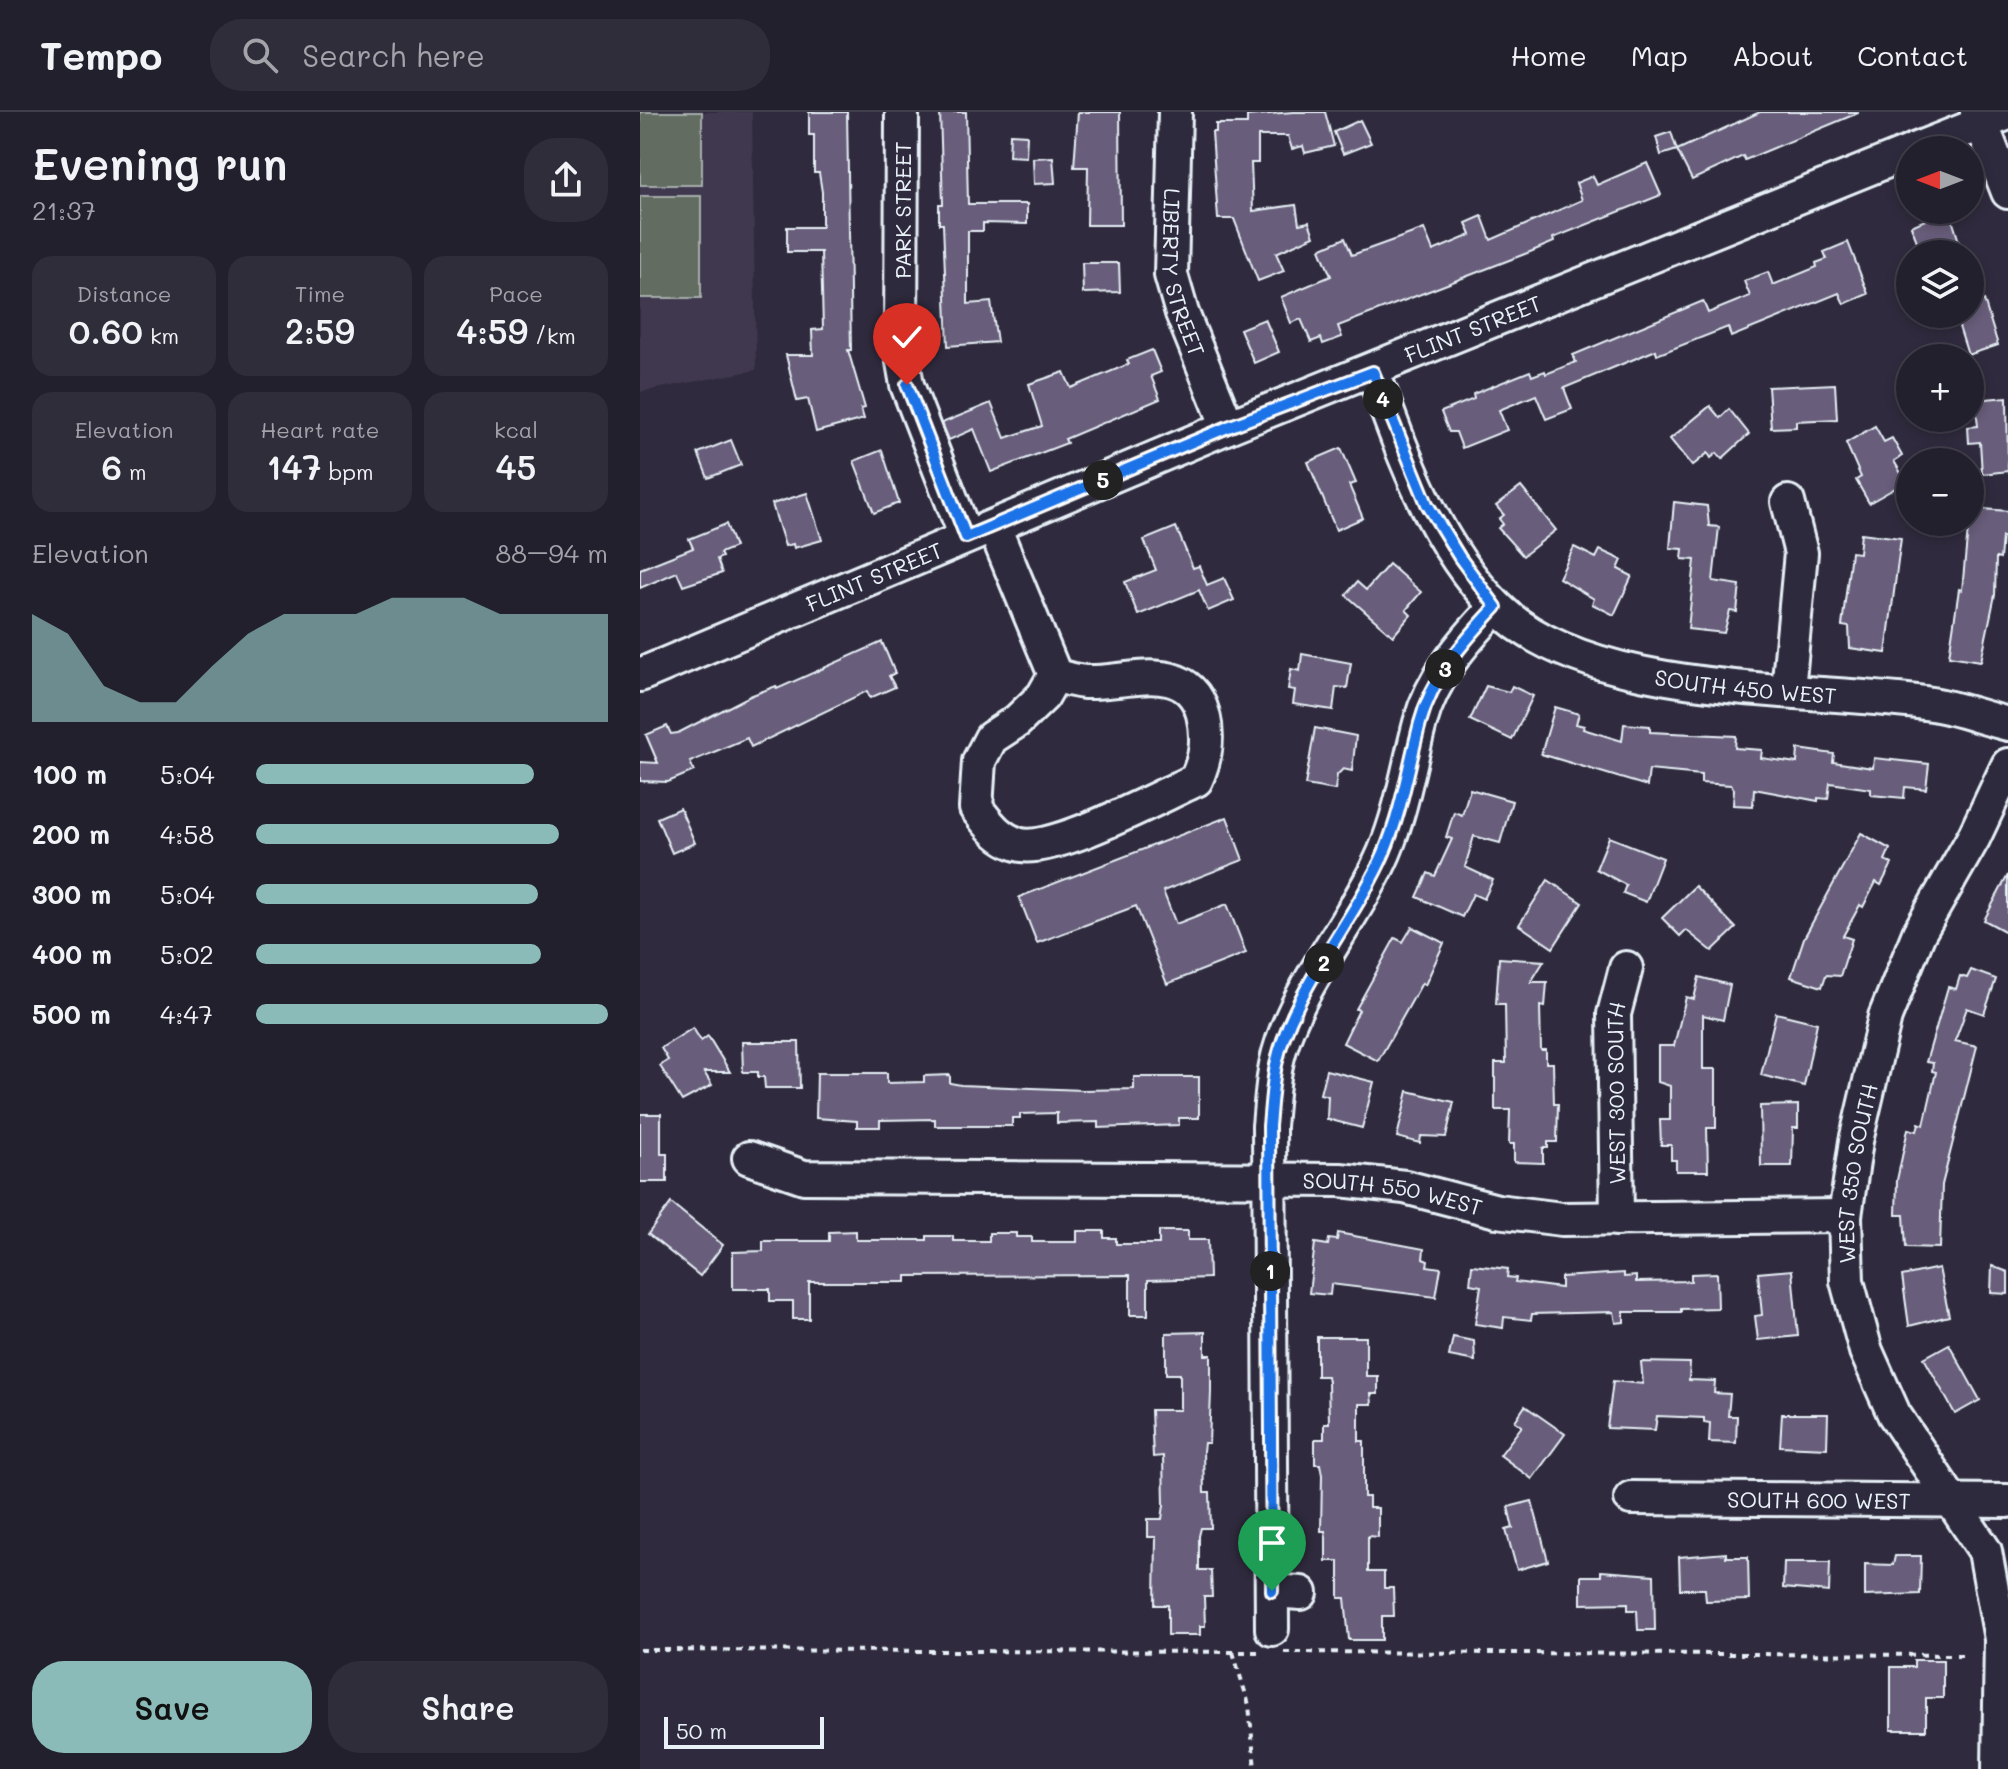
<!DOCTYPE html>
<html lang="en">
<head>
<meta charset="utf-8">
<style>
	:root { --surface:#23202e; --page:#2f2d3a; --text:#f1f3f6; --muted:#a3a3aa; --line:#403e4a; --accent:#8bbbb9 }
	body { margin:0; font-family:Mali,sans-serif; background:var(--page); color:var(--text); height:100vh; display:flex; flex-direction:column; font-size:30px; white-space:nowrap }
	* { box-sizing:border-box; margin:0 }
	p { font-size:26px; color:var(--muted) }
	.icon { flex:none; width:44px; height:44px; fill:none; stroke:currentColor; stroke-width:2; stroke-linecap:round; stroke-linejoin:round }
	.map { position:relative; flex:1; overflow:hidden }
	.details { display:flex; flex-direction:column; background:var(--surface); width:640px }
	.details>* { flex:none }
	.needle { width:52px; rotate:270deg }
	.controls { position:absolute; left:1256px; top:24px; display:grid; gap:16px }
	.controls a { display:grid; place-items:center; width:88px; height:88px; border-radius:50%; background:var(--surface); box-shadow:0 4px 12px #0003,0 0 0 2px var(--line); font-size:40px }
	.scale { position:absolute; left:24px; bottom:20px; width:160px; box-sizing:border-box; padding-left:8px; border:4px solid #e8f1f8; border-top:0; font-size:22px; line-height:28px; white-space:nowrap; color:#e8f1f8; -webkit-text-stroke:6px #2f2a3d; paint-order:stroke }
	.pin { position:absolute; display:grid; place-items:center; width:68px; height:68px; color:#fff; margin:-82px -34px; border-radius:50% 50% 50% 0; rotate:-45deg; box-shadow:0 0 8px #0007 }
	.pin .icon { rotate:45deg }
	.km { position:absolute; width:40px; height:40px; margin:-20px; border-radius:50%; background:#222; color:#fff; font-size:22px; line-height:40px; text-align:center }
	.round { display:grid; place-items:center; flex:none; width:84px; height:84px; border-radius:32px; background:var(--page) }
	.overview { display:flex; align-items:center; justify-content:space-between; height:136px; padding:0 32px }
	h1 { font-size:44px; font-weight:600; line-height:60px }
	.metrics { display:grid; grid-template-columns:repeat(3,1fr); gap:12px; height:136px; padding:8px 32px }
	.metrics div { display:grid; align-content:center; border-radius:20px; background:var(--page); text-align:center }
	.metrics b { font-size:34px; font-weight:600 }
	.metrics small { font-size:22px; font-weight:400 }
	.metrics p { font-size:22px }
	.chart { height:224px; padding:16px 32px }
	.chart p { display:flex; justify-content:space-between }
	.chart svg { width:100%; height:144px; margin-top:8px; fill:var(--accent); opacity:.7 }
	.primary-button { display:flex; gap:16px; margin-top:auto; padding:16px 32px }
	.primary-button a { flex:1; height:92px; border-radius:32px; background:var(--accent); color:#111; font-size:32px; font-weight:600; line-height:92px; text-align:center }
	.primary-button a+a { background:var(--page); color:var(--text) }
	ul { padding:0 32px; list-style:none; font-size:26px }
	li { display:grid; grid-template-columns:128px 96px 1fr; align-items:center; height:60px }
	li i { height:20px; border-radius:10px; background:var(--accent) }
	header { display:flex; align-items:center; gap:48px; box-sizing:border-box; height:112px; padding:0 40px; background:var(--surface); border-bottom:2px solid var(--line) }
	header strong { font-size:38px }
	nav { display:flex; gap:44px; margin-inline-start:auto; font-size:28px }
	.search { width:560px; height:72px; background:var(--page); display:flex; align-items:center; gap:20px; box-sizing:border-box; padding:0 28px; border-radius:32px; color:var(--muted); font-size:30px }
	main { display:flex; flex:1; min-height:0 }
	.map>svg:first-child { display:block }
	.built { fill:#40394f }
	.green { fill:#646c60; stroke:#a6aeac; stroke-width:2 }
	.building { fill:#685d7a; stroke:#e8f1f8; stroke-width:2 }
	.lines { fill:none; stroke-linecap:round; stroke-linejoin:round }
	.minor-casing { stroke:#e8f1f8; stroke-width:38 }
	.path { stroke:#e8f1f8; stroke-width:4; stroke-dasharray:6 6; stroke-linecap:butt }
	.minor { stroke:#2f2a3d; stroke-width:32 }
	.route-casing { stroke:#fff; stroke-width:16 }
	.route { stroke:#1a73e8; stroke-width:10 }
	.labels { text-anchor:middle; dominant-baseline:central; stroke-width:6; stroke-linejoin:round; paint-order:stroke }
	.street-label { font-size:22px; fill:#e8f1f8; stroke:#2f2a3d }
</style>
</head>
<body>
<header>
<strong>Tempo</strong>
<div class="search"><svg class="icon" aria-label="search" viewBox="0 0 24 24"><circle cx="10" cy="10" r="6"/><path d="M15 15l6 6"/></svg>Search here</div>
<nav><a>Home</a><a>Map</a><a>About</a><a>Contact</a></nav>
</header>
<main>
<section class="details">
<div class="overview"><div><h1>Evening run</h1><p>21:37</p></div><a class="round"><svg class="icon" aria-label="share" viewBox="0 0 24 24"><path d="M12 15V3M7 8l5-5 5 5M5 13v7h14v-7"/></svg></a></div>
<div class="metrics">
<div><p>Distance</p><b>0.60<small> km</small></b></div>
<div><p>Time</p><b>2:59</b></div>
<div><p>Pace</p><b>4:59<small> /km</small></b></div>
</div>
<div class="metrics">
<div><p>Elevation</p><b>6<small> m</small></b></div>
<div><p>Heart rate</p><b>147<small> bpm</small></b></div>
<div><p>kcal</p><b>45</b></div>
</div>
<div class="chart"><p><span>Elevation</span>88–94 m</p>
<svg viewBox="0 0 160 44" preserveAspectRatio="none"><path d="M0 44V11L10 17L20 33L30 38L40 38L50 27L60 17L70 11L80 11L90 11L100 6L110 6L120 6L130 11L140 11L150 11L160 11V44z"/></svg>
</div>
<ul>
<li><b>100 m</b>5:04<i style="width:79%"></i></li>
<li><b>200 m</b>4:58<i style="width:86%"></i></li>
<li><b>300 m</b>5:04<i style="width:80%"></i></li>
<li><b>400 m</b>5:02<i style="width:81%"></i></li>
<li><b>500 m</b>4:47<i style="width:100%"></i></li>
</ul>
<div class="primary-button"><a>Save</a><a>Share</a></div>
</section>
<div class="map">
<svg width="1368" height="1657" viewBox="0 0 1368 1657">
	<rect width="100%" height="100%" fill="#2f2a3d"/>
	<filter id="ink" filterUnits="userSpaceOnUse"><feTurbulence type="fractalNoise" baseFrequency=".0125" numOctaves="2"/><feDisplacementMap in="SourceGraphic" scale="16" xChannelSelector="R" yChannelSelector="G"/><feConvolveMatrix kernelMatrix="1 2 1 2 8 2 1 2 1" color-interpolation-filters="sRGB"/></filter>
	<g filter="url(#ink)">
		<polygon class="built" points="0,0 112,0 116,258 0,280"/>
		<g class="green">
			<rect x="0" y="0" width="62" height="73"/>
			<rect x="0" y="84" width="61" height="102"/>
		</g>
		<g class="building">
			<polygon points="169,0 207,0 211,238 208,238 225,296 221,297 224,307 176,320 168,287 157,289 146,243 173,243 172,218 183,217 181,140 147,140 147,115 182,115 182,80 179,61 174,61 174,23 169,23"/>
			<polygon points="300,0 326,0 328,92 387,92 387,112 343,111 343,119 328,119 328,192 351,190 357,230 308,234 303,112 299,112 299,92 303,92"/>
			<polygon points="438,0 480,0 481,113 447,113 448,55 434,55"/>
			<polygon points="653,0 685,0 694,34 665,41 663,34 652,37 648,24 618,24 618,51 611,51 613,99 656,93 659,112 669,110 674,124 636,141 644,159 618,169 594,107 578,107 572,20 576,20 576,12 607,12 607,4"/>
			<polygon points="1120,0 1218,0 1218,1 1105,48 1103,44 1052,68 1037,38"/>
			<polygon points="720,8 731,31 703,42 694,20"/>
			<polygon points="1031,20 1037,38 1021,43 1016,25"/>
			<polygon points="370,22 387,23 386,45 369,44"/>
			<polygon points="413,45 415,71 394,72 393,46"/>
			<polygon points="1007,51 1021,83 913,126 914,130 890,140 698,214 702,225 683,232 681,226 671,230 661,207 651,211 641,185 691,164 680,137 705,126 712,143 784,117 793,139 831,123 826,111 842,104 851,128 942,88 936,71 953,64 957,73"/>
			<polygon points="1309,98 1323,142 1282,142 1271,114"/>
			<polygon points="1208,130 1228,182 1204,192 1199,181 1091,225 1088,215 1017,243 1016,238 924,276 932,297 906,307 896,283 859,298 867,318 822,336 816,320 809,320 801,300 834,287 833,282 890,259 892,264 905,259 906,262 936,250 933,243 1063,189 1068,201 1110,184 1104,169 1128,160 1133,173 1177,155 1176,151 1187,147 1184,140"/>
			<polygon points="442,151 479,151 480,180 443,181"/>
			<polygon points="1344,188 1358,233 1328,243 1315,202 1330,202 1330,192"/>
			<polygon points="625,207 639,240 614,251 600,217"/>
			<polygon points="512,238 521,260 511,264 520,287 425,327 427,331 351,360 334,317 309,328 302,311 351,291 365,326 402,314 389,272 424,260 431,276 489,252 487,248"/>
			<polygon points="1195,272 1197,307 1156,309 1156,315 1131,316 1128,275"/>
			<polygon points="1367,285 1368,359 1342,362 1340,330 1329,331 1328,315 1338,314 1335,288"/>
			<polygon points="1070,294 1080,306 1089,297 1109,322 1082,347 1077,341 1071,346 1068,341 1052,354 1030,327"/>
			<polygon points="1235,314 1244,330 1252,326 1262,344 1254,349 1266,370 1229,391 1216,368 1221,365 1206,331"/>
			<polygon points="91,328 101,353 68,366 58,341"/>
			<polygon points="701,336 716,371 709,373 723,406 696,418 668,350"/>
			<polygon points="242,338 259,391 234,401 214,349"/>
			<polygon points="881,375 916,418 883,444 858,416 863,412 859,407 864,403 856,394"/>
			<polygon points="167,381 182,428 154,436 153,432 145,434 132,392"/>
			<polygon points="1034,390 1067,394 1069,414 1079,415 1073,469 1100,473 1097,500 1090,499 1084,521 1048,517 1055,448 1042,447 1043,437 1030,436"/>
			<polygon points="1330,396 1368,399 1368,425 1362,425 1360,447 1356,446 1355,483 1341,549 1309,544 1319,477 1322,478"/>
			<polygon points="86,412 95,435 80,441 82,445 77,447 82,461 43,474 37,460 0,476 0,457 53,436 49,427"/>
			<polygon points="536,415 553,456 559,454 567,473 584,466 594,488 568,499 559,478 498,503 485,470 516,458 504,428"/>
			<polygon points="1221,421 1261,426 1246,541 1210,536 1209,515 1202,514 1211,440 1219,441"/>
			<polygon points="934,435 956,446 960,438 982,448 978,457 992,464 974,503 952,492 954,487 919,466"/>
			<polygon points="749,452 781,480 766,498 771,503 753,524 706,483 717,470 726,478"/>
			<polygon points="242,530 255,561 249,564 255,575 230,586 227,579 111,635 107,626 50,650 54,659 28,670 0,669 0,650 18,651 6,623 27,614 31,622 38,621 110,584 136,574 137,577"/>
			<polygon points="662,542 711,551 707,576 696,575 693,598 653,592 655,578 648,577 651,557 660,559"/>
			<polygon points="846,574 869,580 872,574 893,584 872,628 830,608"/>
			<polygon points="915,595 939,602 936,612 944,614 943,617 982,629 984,612 1010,614 1010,620 1096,624 1095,636 1122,638 1121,646 1157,651 1158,637 1194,642 1193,650 1233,656 1234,646 1289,652 1286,677 1265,675 1264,686 1231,683 1231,677 1190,671 1188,687 1178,686 1178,689 1114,677 1113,694 1093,693 1094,677 1091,673 1061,671 1061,663 1009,658 1007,674 901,642"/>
			<polygon points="675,616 716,624 712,659 703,657 697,663 695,678 665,673"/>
			<polygon points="830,677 872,689 860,731 834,724 825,755 853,768 844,787 833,782 822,805 777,785 788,761 795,764 812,727 806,725 814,700 822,703"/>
			<polygon points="40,696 55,731 32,741 17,706"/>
			<polygon points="587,705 603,748 523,779 536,812 587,792 606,841 527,872 496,794 397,831 379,785"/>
			<polygon points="1221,721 1250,737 1245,748 1252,752 1241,773 1236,770 1223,795 1220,793 1203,824 1212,827 1200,864 1186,863 1182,875 1151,865 1164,826"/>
			<polygon points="969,725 1023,746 1006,790 983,781 986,773 956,757"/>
			<polygon points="1368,763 1368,821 1344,808"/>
			<polygon points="908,768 942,791 913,836 879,813"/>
			<polygon points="1055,774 1096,816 1072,839 1046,818 1040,824 1022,806"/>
			<polygon points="772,815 804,831 785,873 782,871 738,949 703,931 719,898 716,897 755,826 763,830"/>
			<polygon points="859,846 904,849 891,870 907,870 905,895 900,894 901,938 906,938 906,951 913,951 914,992 918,992 917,1030 908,1030 908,1036 903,1036 903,1051 874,1050 874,1032 869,1032 870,998 855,998 855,951 866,951 865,892 856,892"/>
			<polygon points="1331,858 1356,867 1344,902 1327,896 1315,929 1337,934 1302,1073 1300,1136 1266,1135 1264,1103 1256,1103 1257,1068 1268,1017 1277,1019 1279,1011 1284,1013 1296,960 1292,959 1293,951 1286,950 1308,875 1316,877 1320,864 1327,866"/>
			<polygon points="1059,865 1090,873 1083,908 1063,903 1063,957 1076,957 1076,1016 1067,1016 1068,1059 1036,1059 1036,1048 1031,1048 1031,1033 1021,1033 1020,1008 1030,1008 1030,974 1018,970 1018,934 1034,934 1046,885 1054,887"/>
			<polygon points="1136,901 1177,911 1164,974 1121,963"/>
			<polygon points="53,916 61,929 68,924 90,960 64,960 72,973 42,989 20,954 28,948 21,936"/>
			<polygon points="102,930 159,930 160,976 125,976 124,965 118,965 118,960 103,960"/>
			<polygon points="686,958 734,970 722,1016 687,1007 688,984 680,982"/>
			<polygon points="177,961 247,961 247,971 284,970 284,964 310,963 310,971 321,973 443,978 494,977 494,965 559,965 559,1006 539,1006 539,1013 458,1016 458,1010 417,1011 417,1001 380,1002 380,1006 372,1006 372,1014 295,1014 295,1007 240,1008 240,1015 217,1015 217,1009 176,1006"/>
			<polygon points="768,979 814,990 806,1025 781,1024 780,1031 757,1025"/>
			<polygon points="1158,993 1158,1016 1153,1016 1152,1054 1121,1054 1120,994"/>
			<polygon points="0,1002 21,1002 21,1042 27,1042 27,1070 0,1070"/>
			<polygon points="31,1091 83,1133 60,1164 8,1122"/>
			<polygon points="216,1119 216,1128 287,1128 287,1124 313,1124 313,1129 349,1129 349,1121 376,1121 376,1125 392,1125 392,1130 437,1130 437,1119 464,1119 464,1126 476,1126 476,1132 519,1132 519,1119 548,1119 548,1128 568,1128 569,1166 508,1168 508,1203 490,1203 490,1163 266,1164 266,1170 169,1170 169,1207 153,1207 153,1189 130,1189 130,1177 93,1177 93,1140 123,1139 123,1129 189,1129 189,1120"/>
			<polygon points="698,1121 784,1137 783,1147 788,1149 787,1154 801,1156 796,1185 691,1172 690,1183 669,1181 675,1131 688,1133 689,1127 697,1128"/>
			<polygon points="832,1153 868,1157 867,1165 876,1166 875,1170 921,1176 921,1165 984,1161 984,1165 996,1164 996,1170 1051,1169 1051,1162 1077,1161 1078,1196 1041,1197 1041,1200 984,1200 984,1210 976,1211 974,1200 892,1202 891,1208 864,1205 863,1216 835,1212 841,1174 830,1172"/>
			<polygon points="1352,1154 1368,1160 1368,1182 1351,1181"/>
			<polygon points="1299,1156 1309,1204 1269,1214 1262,1164"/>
			<polygon points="1152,1158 1158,1224 1118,1228 1115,1204 1122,1203 1118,1161"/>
			<polygon points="565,1220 565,1243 571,1243 571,1280 569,1331 564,1331 563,1339 564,1381 570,1381 571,1416 561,1416 559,1424 559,1458 571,1458 572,1485 564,1485 565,1514 560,1514 560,1523 528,1523 528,1493 515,1493 516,1425 508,1425 508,1407 522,1407 524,1393 523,1344 513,1345 511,1298 540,1298 540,1262 526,1262 526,1221"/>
			<polygon points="677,1225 726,1225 726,1264 738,1264 738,1282 731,1282 732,1292 719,1292 719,1329 724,1329 724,1385 729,1385 729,1396 738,1396 738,1425 728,1424 728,1460 744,1460 744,1476 753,1476 754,1504 742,1504 742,1528 709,1528 705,1486 699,1486 699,1449 686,1449 686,1426 685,1419 681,1419 682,1363 680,1352 675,1352 675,1327 684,1327 684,1311 689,1311 688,1270 687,1264 677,1264"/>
			<polygon points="813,1225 834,1229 835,1249 809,1244"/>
			<polygon points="1309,1232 1340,1288 1315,1302 1284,1246"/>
			<polygon points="1001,1250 1050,1251 1049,1268 1075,1269 1074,1281 1090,1282 1088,1304 1097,1304 1096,1331 1069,1330 1070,1311 1064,1310 1064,1306 1017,1304 1015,1318 967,1316 973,1269 1003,1272"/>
			<polygon points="885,1294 925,1322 892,1367 860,1343 882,1314 875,1309"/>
			<polygon points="1142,1302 1188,1302 1187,1336 1140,1334"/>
			<polygon points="892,1389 908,1449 877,1458 866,1418 873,1416 868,1395"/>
			<polygon points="1086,1441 1086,1445 1108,1445 1109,1488 1066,1489 1065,1477 1040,1477 1039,1445"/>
			<polygon points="1255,1444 1281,1444 1280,1482 1225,1484 1225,1452 1253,1453"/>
			<polygon points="1144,1450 1190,1450 1189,1480 1143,1476"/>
			<polygon points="961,1459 1014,1463 1015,1518 998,1518 997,1498 988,1498 988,1491 941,1492 941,1464 961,1464"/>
			<polygon points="1274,1548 1303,1548 1303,1586 1286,1586 1286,1618 1251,1618 1251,1555 1274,1555"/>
		</g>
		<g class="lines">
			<g class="minor-casing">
				<g id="minor">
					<polyline points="262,0 261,238 267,273 326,425"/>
					<path id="s1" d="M535 0 531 163 542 201 588 315"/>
					<polyline points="1337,0 1368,80"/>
					<polyline points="1274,38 1368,1"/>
					<path id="s2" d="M733 260C762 340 794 432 856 494 948 587 1167 574 1292 592 1317 596 1343 606 1368 612"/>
					<path d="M354 415 415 563 403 584 377 609 351 626 339 649 336 696C349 712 357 725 377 732 410 744 520 684 556 668 566 646 569 626 563 602 547 545 486 572 445 570 435 569 424 566 415 563"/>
					<path id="s3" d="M0 563 588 315 1270 40"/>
					<polyline points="1148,578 1161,441 1148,390"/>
					<path id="s4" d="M109 1046 164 1065 700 1068 765 1075 857 1099 922 1107 1205 1104"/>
					<path id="s5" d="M977 1107 974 902 986 856"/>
					<path id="s6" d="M991 1386 1368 1389"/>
					<polyline points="632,1479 661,1481"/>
					<path d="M632 1517 629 1014C631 994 632 973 636 953 650 882 715 808 744 741 762 698 768 656 780 611 792 565 824 529 856 495"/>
					<path id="s7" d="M1359 1657 1361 1527 1345 1439 1254 1302 1226 1239 1207 1169 1205 1104 1216 1029 1245 905 1279 821 1334 725 1368 653"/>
				</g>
			</g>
			<g class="path">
				<polyline points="0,1538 619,1540"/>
				<polyline points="593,1540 609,1593 615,1657"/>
				<polyline points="644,1540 1322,1543"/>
			</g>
			<use href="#minor" class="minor"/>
		</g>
	</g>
	<g class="lines" filter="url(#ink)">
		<g class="route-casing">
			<path id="route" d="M267 273 326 425 588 315 733 260 787 392 820 446 856 495C824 529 792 565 780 611 768 656 762 698 744 741 715 808 650 882 636 953 632 973 631 994 629 1014L632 1479"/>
		</g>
		<use href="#route" class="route"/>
	</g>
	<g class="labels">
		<g class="street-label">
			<text transform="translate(262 98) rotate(-90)">PARK STREET</text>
			<text stroke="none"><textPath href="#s1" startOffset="162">LIBERTY STREET</textPath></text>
			<text stroke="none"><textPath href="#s3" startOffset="902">FLINT STREET</textPath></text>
			<text stroke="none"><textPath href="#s3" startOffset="254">FLINT STREET</textPath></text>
			<text stroke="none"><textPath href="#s2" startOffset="534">SOUTH 450 WEST</textPath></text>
			<text stroke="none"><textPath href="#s5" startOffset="126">WEST 300 SOUTH</textPath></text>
			<text stroke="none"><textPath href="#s7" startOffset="634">WEST 350 SOUTH</textPath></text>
			<text stroke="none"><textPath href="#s4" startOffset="648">SOUTH 550 WEST</textPath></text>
			<text stroke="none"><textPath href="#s6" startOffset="188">SOUTH 600 WEST</textPath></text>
		</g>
	</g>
</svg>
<div class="controls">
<a><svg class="needle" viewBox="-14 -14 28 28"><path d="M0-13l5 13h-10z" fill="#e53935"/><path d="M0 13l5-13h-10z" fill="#a3a3aa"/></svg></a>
<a><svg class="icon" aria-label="layers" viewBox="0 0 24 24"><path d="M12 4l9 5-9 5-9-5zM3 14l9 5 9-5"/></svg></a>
<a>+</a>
<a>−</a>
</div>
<div class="scale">50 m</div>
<div class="pin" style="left:632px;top:1479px;background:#1e9e55"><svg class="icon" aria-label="arrive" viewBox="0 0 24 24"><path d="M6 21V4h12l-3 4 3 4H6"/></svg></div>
<div class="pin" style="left:267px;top:273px;background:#d93025"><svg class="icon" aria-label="check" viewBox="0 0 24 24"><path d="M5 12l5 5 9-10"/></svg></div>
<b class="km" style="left:630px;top:1159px">1</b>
<b class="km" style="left:684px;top:851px">2</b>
<b class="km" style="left:805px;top:557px">3</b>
<b class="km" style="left:743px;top:287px">4</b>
<b class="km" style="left:463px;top:368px">5</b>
</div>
</main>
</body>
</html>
